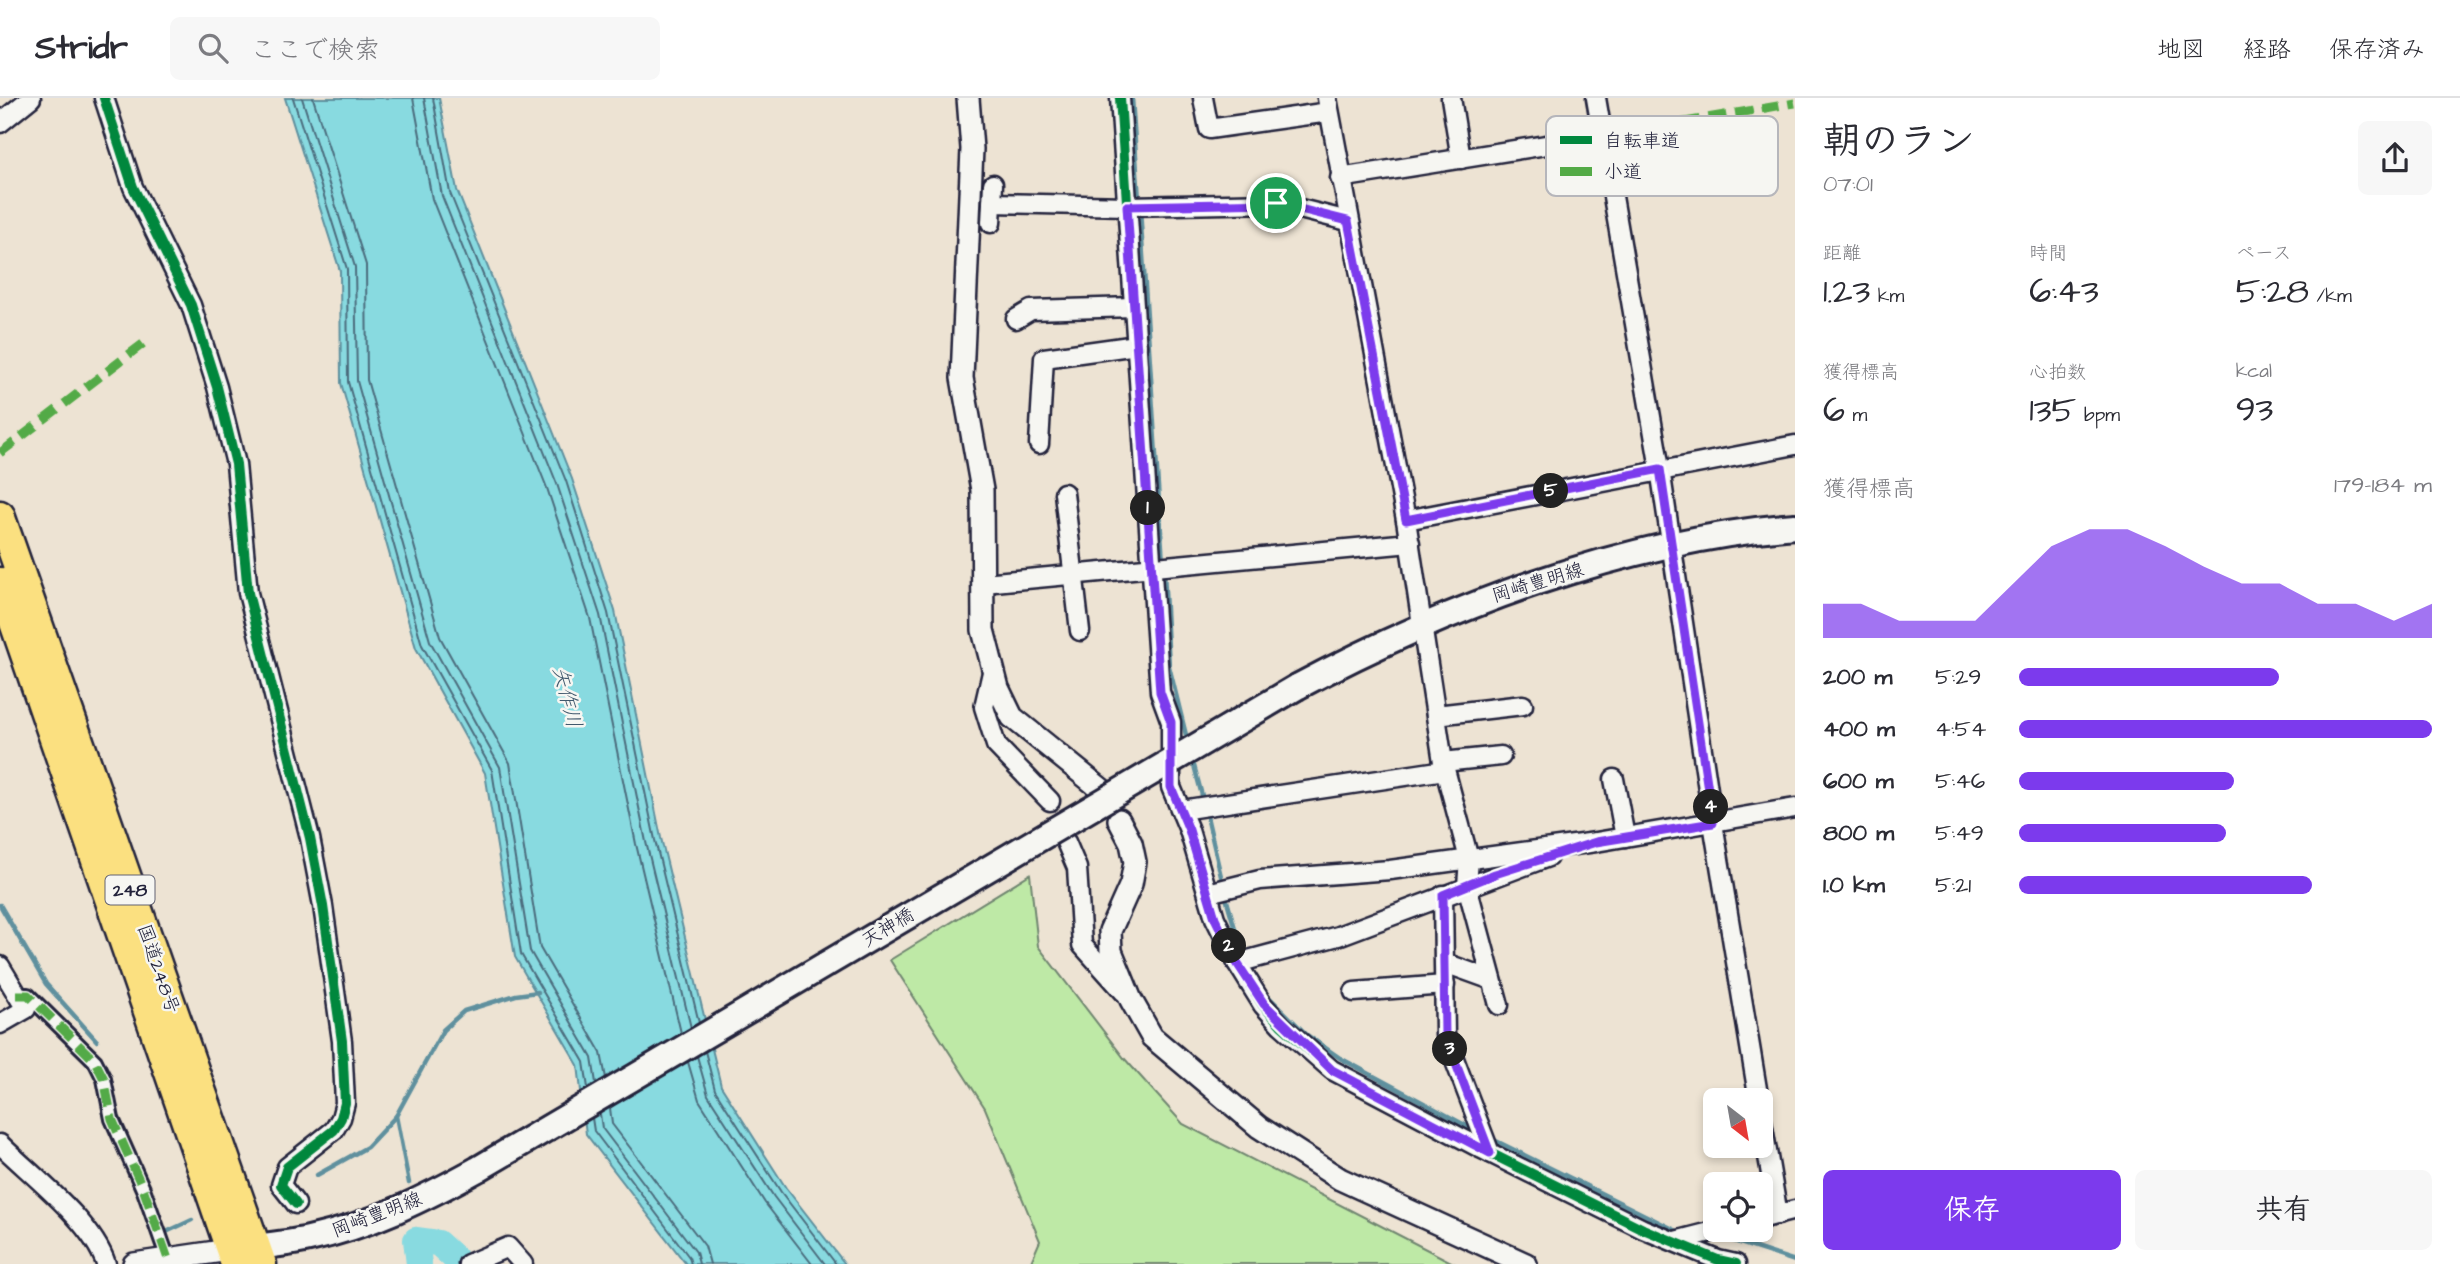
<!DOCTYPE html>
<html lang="ja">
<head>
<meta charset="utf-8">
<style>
	:root { --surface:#fff; --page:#f7f7f7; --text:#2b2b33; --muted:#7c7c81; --line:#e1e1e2; --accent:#7c3aed }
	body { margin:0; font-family:"Architects Daughter","Klee One",sans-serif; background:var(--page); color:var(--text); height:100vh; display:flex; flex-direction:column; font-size:26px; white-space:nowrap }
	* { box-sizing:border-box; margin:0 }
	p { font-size:23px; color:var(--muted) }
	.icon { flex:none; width:38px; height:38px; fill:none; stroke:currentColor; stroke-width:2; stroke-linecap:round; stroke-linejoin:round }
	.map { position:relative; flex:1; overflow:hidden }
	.details { display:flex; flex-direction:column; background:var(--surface); width:665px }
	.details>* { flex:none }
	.needle { width:46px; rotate:149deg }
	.buttons { position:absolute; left:1703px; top:990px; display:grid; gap:14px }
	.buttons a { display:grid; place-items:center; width:70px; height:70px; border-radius:10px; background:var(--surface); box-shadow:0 4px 10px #0003; font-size:35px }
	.pin { position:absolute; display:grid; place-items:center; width:60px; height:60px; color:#fff; margin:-30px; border:4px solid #fff; border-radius:50%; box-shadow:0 2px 7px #0007 }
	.km { position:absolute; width:35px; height:35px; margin:-18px; border-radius:50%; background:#222; color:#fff; font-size:19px; line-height:35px; text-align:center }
	.round { display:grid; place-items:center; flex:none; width:74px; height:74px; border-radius:10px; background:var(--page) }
	.overview { display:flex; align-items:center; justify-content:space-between; height:119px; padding:0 28px }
	h1 { font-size:38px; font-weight:600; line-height:52px }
	.stats { display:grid; grid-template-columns:repeat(3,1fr); gap:10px; height:119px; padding:7px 28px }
	.stats div { display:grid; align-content:center }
	.stats b { font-size:35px; font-weight:600 }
	.stats small { font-size:19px; font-weight:400 }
	.stats p { font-size:19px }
	.chart { height:196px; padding:14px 28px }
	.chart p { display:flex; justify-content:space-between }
	.chart svg { width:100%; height:126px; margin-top:7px; fill:var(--accent); opacity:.7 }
	.primary-button { display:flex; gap:14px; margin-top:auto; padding:14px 28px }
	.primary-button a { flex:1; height:80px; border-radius:10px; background:var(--accent); color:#fff; font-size:28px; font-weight:600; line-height:80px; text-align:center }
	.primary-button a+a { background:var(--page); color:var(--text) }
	ul { padding:0 28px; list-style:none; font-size:23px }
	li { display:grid; grid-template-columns:112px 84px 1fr; align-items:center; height:52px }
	li i { height:18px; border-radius:9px; background:var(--accent) }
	header { display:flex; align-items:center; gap:42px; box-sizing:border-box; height:98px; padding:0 35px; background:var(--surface); border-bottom:2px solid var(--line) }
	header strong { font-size:33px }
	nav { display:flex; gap:38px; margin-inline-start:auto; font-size:24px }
	.search { width:490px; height:63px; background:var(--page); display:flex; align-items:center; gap:18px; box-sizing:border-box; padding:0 24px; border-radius:10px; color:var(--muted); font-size:26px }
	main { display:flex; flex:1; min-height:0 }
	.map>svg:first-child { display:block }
	.green { fill:#bee9a6; stroke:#708670; stroke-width:2 }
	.water { fill:#88dae0; stroke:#5f909e; stroke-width:2 }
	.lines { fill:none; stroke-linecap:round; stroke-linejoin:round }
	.shore { stroke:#4b6c7d; stroke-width:2 }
	.stream { stroke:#5f909e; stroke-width:4.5 }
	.river { stroke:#88dae0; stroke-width:26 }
	.pedestrian-casing { stroke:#22223b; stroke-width:18 }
	.minor-casing { stroke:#22223b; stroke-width:23 }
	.tertiary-casing { stroke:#22223b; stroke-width:26 }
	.secondary-casing { stroke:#22223b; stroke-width:30 }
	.trunk-casing { stroke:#22223b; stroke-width:33 }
	.pedestrian { stroke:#f6f6f2; stroke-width:12 }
	.minor { stroke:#f6f6f2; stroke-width:18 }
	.tertiary { stroke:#f6f6f2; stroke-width:21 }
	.secondary { stroke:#f6f6f2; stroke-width:24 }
	.trunk { stroke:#fbe080; stroke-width:28 }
	.secondary-bridge-casing { stroke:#22223b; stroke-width:30; stroke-linecap:butt }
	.secondary-bridge { stroke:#f6f6f2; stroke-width:24 }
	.quiet { stroke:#53aa46; stroke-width:9; stroke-dasharray:18 9; stroke-linecap:butt }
	.cycleway-casing { stroke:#f6f6f2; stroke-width:15 }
	.cycleway { stroke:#00873e; stroke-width:10 }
	.route-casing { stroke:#fff; stroke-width:14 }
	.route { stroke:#7c3aed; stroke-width:9 }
	.labels { text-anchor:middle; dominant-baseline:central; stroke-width:5; stroke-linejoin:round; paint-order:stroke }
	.shield { fill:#f6f6f2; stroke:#626272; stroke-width:2 }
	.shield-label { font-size:18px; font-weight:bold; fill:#22223b }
	.street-label { font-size:19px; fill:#22223b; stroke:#f6f6f2 }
	.water-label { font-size:21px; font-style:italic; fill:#41596d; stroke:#f6f6f2 }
	.key { fill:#f6f6f2; stroke:#b6b6bb; stroke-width:2 }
	.key-label { font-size:19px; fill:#22223b }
</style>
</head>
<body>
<header>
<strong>Stridr</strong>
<div class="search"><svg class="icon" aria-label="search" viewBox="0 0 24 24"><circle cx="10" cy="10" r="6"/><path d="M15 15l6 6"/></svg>ここで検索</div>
<nav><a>地図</a><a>経路</a><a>保存済み</a></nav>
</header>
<main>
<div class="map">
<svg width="1795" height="1166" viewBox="0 0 1795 1166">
	<rect width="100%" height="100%" fill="#ede3d3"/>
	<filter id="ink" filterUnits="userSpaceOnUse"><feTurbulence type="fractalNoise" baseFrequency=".0143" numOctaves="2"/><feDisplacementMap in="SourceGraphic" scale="14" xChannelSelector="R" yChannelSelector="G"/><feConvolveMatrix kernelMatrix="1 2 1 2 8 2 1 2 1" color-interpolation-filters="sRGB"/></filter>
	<g filter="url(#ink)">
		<polygon class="green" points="1030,776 1038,848 1124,960 1183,1026 1455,1166 1030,1166 1040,1143 985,1010 890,862"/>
		<polygon class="water" points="285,0 439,0 457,92 572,381 615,513 661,740 721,988 786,1090 845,1166 686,1166 586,1036 578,967 515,859 485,675 416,550 341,285 340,173"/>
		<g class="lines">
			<g class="shore">
				<polyline points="293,0 347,171 348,284 422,547 492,672 521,856 584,964 588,990"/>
				<polyline points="302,0 355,169 357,283 430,543 500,669 530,853 592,960 596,985"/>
				<polyline points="313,0 366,167 367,282 440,539 510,665 540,850 601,955 606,980"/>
				<polyline points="413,0 432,101 547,390 590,520 636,746 681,935"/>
				<polyline points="424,0 442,98 557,386 600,517 646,744 691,930"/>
				<polyline points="433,0 450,95 566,383 608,515 655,742 699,925"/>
				<polyline points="705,953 715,992 781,1094 836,1166"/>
				<polyline points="697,958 708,997 774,1099 825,1166"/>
				<polyline points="688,964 699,1002 765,1105 812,1166"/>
				<polyline points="610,1010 612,1026 705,1148 710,1166"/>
				<polyline points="600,1016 602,1030 696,1154 699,1166"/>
				<polyline points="592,1020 594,1033 689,1159 691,1166"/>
			</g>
			<g class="stream">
				<polyline points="1132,0 1139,102"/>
				<polyline points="1140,111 1163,465"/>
				<polyline points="1164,474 1169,568 1188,645"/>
				<polyline points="1192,660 1204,705"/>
				<polyline points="1206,714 1223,787"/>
				<polyline points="1225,796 1243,858"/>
				<polyline points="0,807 46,886 97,943"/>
				<polyline points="1265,895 1307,937 1340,960 1476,1033"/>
				<polyline points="1490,1040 1683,1136"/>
				<polyline points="317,1077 367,1049 396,1018"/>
				<polyline points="409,1085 396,1018 443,932 464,913 516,897 538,894"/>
				<polyline points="416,1131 416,1142"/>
				<polyline points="164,1135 192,1122"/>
				<polyline points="1712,1141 1734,1143 1795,1163"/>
			</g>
			<polyline class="river" points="419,1166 416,1142 438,1145 461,1166"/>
			<g class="pedestrian-casing">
				<polyline id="pedestrian" points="17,897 28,897 95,963 104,981 112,1021 144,1093 168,1161"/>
			</g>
			<g class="minor-casing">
				<g id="minor">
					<polyline points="104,0 133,89 191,207 217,289 236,366 248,495 310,740 323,808 342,943 345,1005 341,1020 334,1032 287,1069 281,1087 296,1106"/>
					<polyline points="1120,0 1160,594 1171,624 1171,689 1189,732 1215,820 1237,865 1263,907 1281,927 1332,972 1482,1051 1643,1131 1718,1162 1736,1166"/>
					<polyline points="1203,0 1209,31 1329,14"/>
					<polyline points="1327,0 1406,422 1443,664 1469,761 1467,788 1499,907"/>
					<polyline points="1451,0 1461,61"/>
					<polyline points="1596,0 1660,371 1713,725 1759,1003"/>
					<polyline points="0,25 31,0"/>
					<polyline points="1340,80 1602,38"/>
					<polyline points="992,105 1127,108 1276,105 1348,123"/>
					<polyline points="991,125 993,86"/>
					<polyline points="1016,221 1031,212 1134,209"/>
					<polyline points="1039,346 1044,260 1137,247"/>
					<polyline points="1064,395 1080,533"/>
					<polyline points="1406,422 1795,347"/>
					<polyline points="984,485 1410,445"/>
					<polyline points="993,570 984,609 996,647 1050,703"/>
					<polyline points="1436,617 1523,607"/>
					<polyline points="1443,664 1501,658"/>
					<polyline points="1614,681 1625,739"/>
					<polyline points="1181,712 1445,672"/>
					<polyline points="1066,744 1077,770 1082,847 1124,894"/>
					<polyline points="1208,795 1260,782 1390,772 1596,744 1795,710"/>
					<polyline points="1443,797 1445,937 1490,1055"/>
					<polyline points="1237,865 1338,838 1548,759"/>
					<polyline points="1445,865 1492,882"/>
					<polyline points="0,868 26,911 0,926"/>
					<polyline points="1354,894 1445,887"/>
					<polyline points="1760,1012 1778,1117"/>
					<path d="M0 1046C32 1078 92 1123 106 1166"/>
					<polyline points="1760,1121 1795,1112"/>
					<polyline points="1675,1143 1718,1132"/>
					<polyline points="468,1166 508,1149 523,1166"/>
				</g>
			</g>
			<g class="tertiary-casing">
				<g id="tertiary">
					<polyline points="968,0 972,51 962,280 982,392 983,532 998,590 1012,619 1101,691"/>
					<polyline points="1119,722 1131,745 1135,764 1131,786 1110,833 1111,853 1131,902 1152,939 1259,1029 1340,1081 1526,1166"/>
					<polyline points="134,1166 229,1152"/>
				</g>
			</g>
			<g class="secondary-casing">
				<g id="secondary">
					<path d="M1297 589C1447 509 1624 442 1795 428"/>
					<path d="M239 1151C262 1148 286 1146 309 1141 369 1128 424 1101 478 1071"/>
				</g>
			</g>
			<g class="trunk-casing">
				<g id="trunk">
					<polyline points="0,417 262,1166"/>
					<polyline points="0,484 235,1166"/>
				</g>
			</g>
			<use href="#pedestrian" class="pedestrian"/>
			<use href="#minor" class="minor"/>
			<use href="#tertiary" class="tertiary"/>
			<use href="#secondary" class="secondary"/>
			<use href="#trunk" class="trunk"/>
			<g class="secondary-bridge-casing">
				<polyline id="secondary-bridge" points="478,1071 1297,589"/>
			</g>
			<use href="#secondary-bridge" class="secondary-bridge"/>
			<g class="quiet">
				<polyline points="1602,38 1795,5"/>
				<polyline points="0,355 144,245"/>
				<polyline points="17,897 28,897 95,963 104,981 112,1021 144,1093 168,1161"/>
			</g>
			<g class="cycleway-casing">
				<g id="cycleway">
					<polyline points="104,0 133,89 191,207 217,289 236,366 248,495 310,740 323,808 342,943 345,1005 341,1020 334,1032 287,1069 281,1087 296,1106"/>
					<polyline points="1120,0 1160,594 1171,624 1171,689 1189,732 1215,820 1237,865 1263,907 1281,927 1332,972 1482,1051 1643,1131 1718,1162 1736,1166"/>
				</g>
			</g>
			<use href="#cycleway" class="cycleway"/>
		</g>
	</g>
	<g class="lines" filter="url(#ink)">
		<g class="route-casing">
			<polygon id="route" points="1276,105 1348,123 1406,422 1660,371 1713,725 1596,744 1495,776 1443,797 1445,937 1490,1055 1332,972 1264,906 1237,865 1215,820 1189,732 1171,689 1171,624 1160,594 1127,108"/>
		</g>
		<use href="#route" class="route"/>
	</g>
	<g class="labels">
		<rect class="shield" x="105.5" y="777.5" width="49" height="29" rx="5"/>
		<g class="shield-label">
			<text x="130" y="792">248</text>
		</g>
		<g class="street-label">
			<text transform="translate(1538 485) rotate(-17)">岡崎豊明線</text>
			<text transform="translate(888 830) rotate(-31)">天神橋</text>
			<text transform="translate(158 871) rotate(71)">国道248号</text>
			<text transform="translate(377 1117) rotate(-21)">岡崎豊明線</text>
		</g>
		<g class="water-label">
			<text transform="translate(567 599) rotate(76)">矢作川</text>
		</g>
	</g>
	<rect x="1546" y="18" width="232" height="80" rx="10" class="key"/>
	<rect x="1560" y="38" width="32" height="8" fill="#00873e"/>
	<rect x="1560" y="69" width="32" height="9" fill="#53aa46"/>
	<g class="key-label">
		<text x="1604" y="49">自転車道</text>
		<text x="1604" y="80">小道</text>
	</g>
</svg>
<div class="buttons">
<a><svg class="needle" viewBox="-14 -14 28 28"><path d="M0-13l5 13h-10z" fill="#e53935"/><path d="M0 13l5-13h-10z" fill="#7c7c81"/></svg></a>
<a><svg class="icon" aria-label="locate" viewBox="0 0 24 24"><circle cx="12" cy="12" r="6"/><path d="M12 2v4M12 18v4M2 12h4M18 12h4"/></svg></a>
</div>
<div class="pin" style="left:1276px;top:105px;background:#1e9e55"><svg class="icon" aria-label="arrive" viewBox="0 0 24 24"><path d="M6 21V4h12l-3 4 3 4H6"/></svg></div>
<b class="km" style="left:1148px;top:410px">1</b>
<b class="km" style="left:1229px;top:848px">2</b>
<b class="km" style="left:1450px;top:951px">3</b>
<b class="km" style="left:1711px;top:709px">4</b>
<b class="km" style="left:1551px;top:393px">5</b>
</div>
<section class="details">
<div class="overview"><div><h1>朝のラン</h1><p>07:01</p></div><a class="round"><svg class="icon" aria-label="share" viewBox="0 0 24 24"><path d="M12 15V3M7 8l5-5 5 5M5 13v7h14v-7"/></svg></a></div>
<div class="stats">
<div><p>距離</p><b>1.23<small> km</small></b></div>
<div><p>時間</p><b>6:43</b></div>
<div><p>ペース</p><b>5:28<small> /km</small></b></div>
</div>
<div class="stats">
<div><p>獲得標高</p><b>6<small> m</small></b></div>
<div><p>心拍数</p><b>135<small> bpm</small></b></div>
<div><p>kcal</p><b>93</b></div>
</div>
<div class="chart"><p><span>獲得標高</span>179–184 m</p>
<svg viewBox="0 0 160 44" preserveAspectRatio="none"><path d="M0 44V32L10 32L20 38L30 38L40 38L50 25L60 12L70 6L80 6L90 12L100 19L110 25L120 25L130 32L140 32L150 38L160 32V44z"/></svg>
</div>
<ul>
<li><b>200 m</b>5:29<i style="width:63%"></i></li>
<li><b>400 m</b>4:54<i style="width:100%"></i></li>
<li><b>600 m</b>5:46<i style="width:52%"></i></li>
<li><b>800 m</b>5:49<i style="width:50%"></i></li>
<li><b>1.0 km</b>5:21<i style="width:71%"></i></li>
</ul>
<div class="primary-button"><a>保存</a><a>共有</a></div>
</section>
</main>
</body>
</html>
